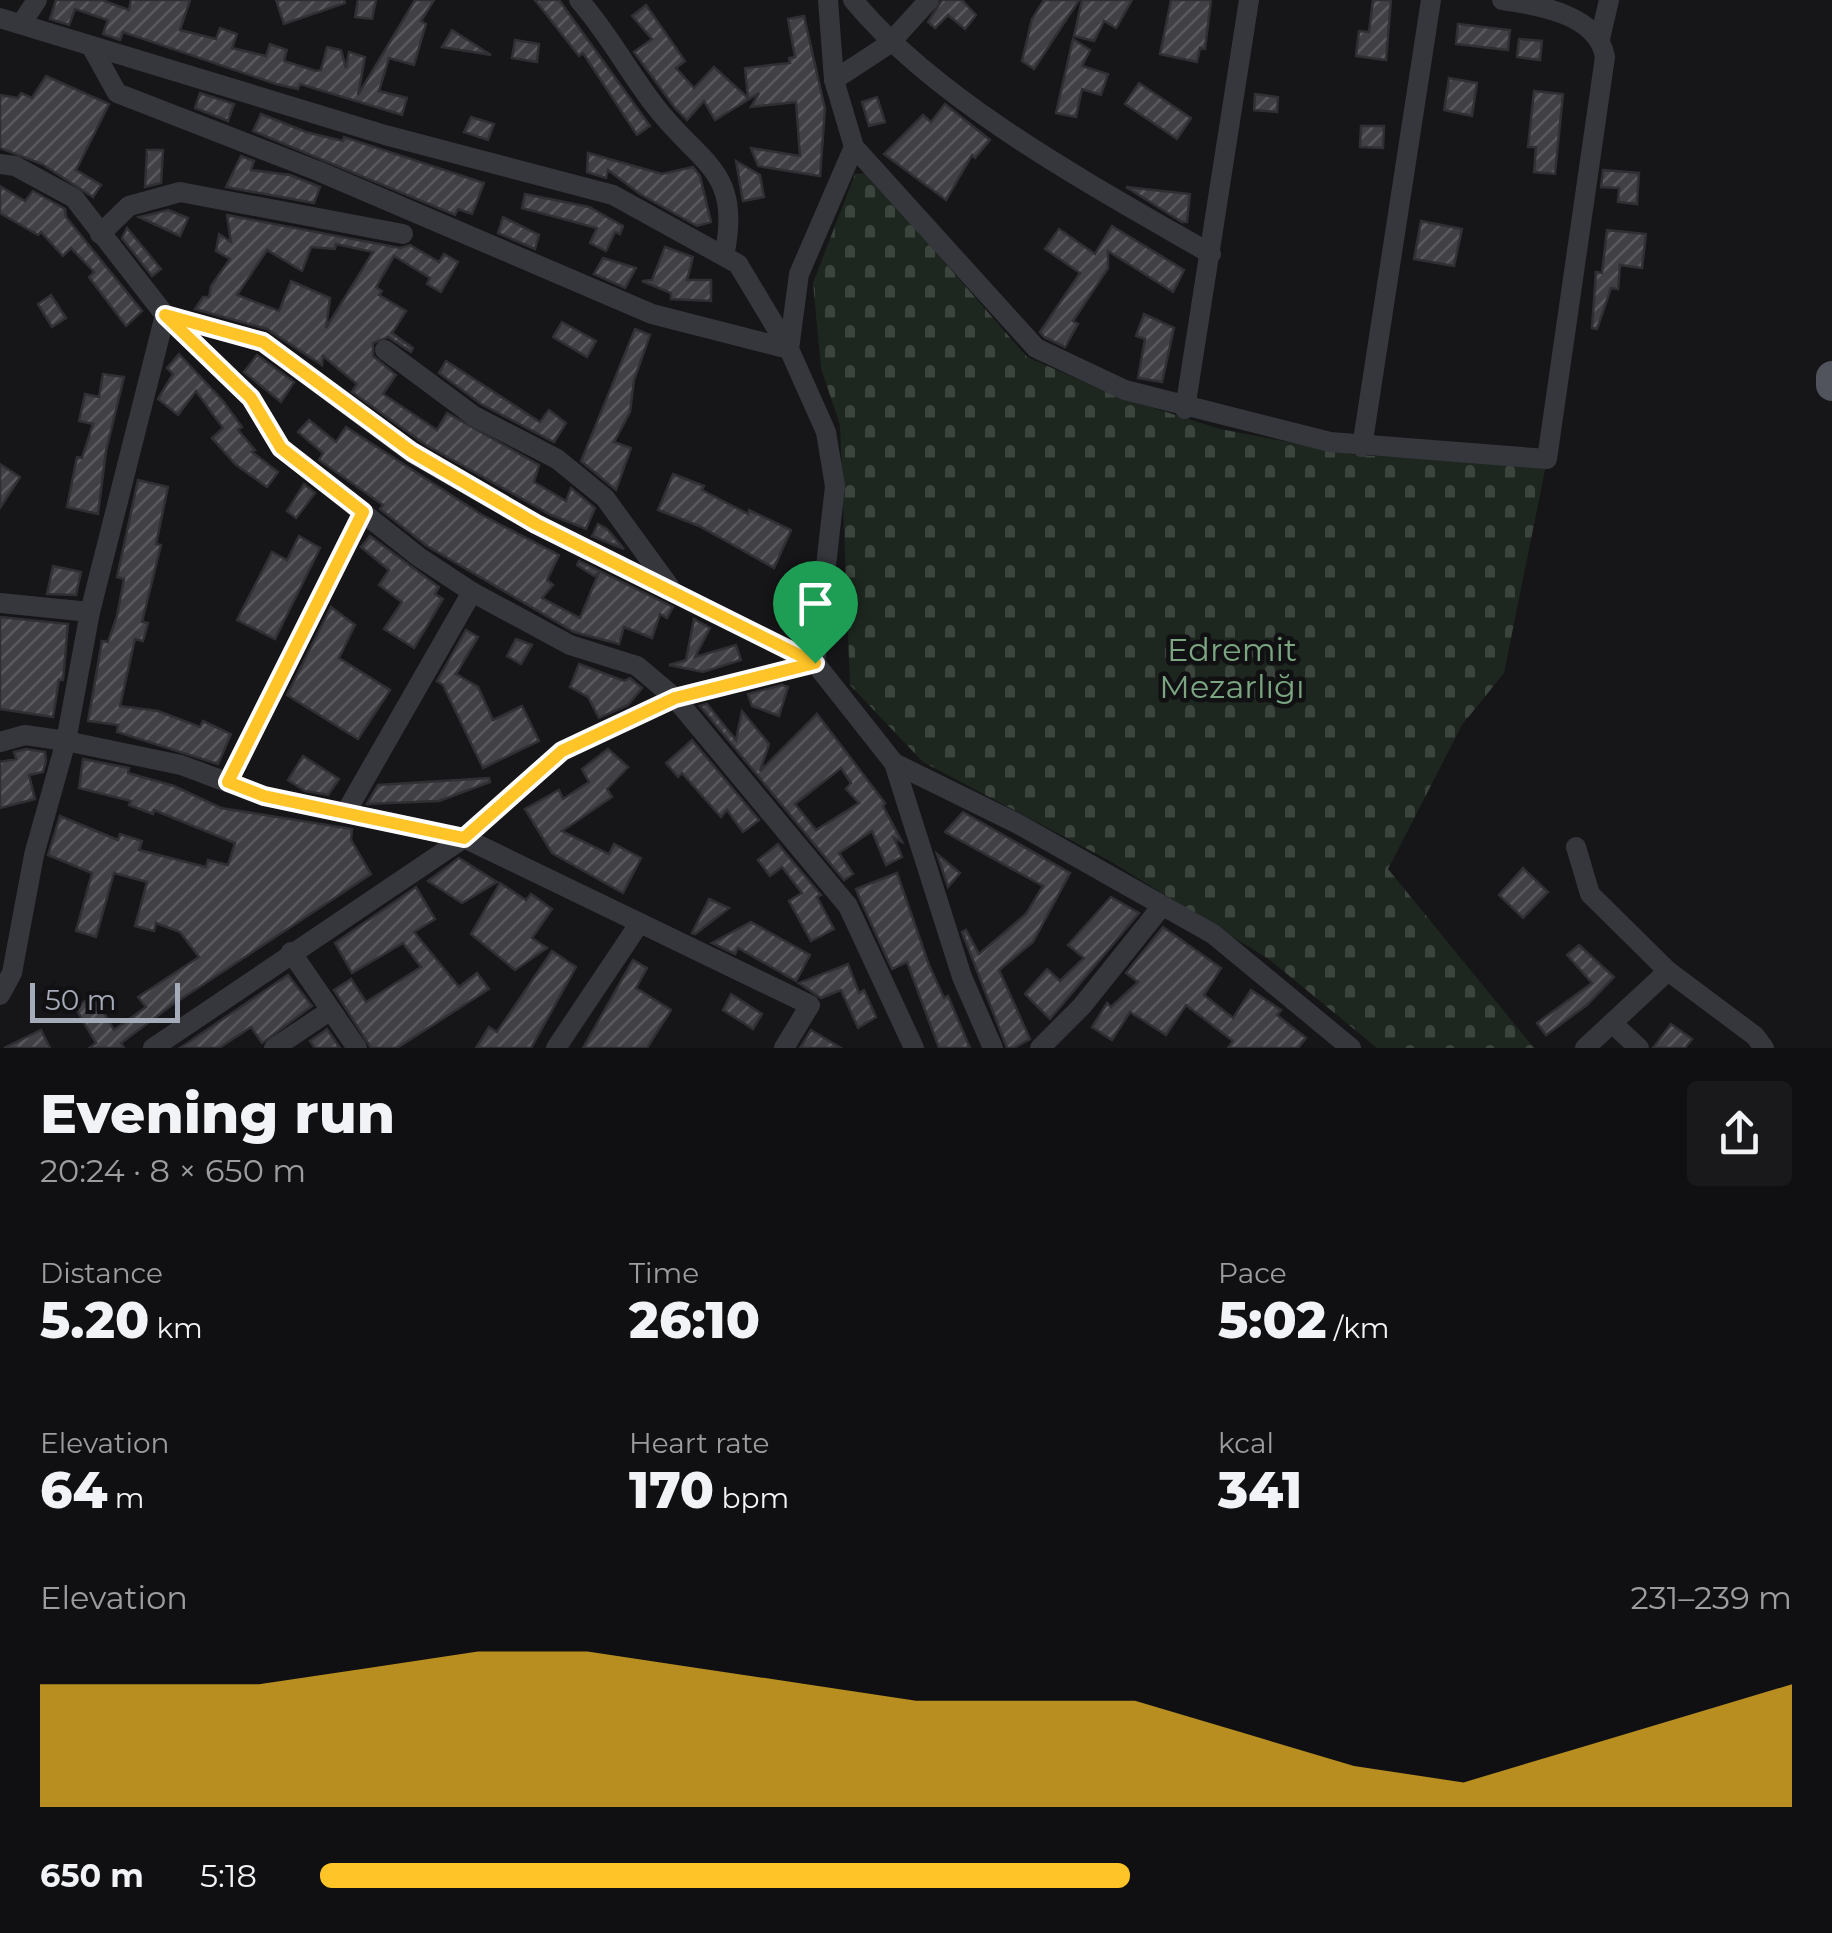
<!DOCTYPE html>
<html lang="en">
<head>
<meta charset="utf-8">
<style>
	:root { --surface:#101012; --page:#19191b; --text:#f1f3f6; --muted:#9c9d9f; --accent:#ffc427 }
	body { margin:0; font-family:Montserrat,sans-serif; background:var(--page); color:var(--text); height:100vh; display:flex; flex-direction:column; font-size:38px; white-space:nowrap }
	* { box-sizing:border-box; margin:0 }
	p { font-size:32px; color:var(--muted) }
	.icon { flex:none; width:55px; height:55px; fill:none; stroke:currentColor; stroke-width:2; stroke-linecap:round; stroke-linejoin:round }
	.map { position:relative; height:1048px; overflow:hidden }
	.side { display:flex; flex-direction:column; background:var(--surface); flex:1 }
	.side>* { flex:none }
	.scale { position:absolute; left:30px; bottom:25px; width:150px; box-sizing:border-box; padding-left:10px; border:5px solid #a6abb9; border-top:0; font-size:28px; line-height:35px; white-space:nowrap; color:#a6abb9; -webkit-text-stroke:8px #111113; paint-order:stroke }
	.pin { position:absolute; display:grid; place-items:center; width:85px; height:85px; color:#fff; margin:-102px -42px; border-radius:50% 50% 50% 0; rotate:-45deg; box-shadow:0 0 10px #0007 }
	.pin .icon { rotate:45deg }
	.round { display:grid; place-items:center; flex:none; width:105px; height:105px; border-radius:10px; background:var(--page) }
	.summary { display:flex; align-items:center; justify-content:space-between; height:170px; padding:0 40px }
	h1 { font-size:55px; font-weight:800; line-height:75px }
	.metrics { display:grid; grid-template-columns:repeat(3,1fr); gap:15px; height:170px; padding:10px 40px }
	.metrics div { display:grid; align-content:center }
	.metrics b { font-size:50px; font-weight:800 }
	.metrics small { font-size:28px; font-weight:400 }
	.metrics p { font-size:28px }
	.chart { height:280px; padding:20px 40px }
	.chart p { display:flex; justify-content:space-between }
	.chart svg { width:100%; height:180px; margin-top:10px; fill:var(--accent); opacity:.7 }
	ul { padding:0 40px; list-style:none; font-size:32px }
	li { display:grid; grid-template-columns:160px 120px 1fr; align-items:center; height:75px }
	li i { height:25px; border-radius:12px; background:var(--accent) }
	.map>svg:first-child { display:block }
	.cemetery { fill:url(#cemetery-stones) }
	.building { fill:url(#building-hatch); stroke:#302f34; stroke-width:2.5; fill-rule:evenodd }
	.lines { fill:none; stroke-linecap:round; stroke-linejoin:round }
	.street { stroke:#36373d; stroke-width:20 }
	.primary { stroke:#52545d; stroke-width:32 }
	.route-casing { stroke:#fff; stroke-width:20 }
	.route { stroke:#ffc427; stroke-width:12 }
	.labels { text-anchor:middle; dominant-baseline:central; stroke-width:9; stroke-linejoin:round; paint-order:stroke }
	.park-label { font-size:32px; fill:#7ba681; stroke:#111113 }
</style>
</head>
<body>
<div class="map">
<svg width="1832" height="1048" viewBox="0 0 1832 1048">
	<defs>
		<pattern id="cemetery-stones" width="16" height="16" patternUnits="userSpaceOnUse" patternTransform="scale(2.5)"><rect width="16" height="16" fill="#1d271f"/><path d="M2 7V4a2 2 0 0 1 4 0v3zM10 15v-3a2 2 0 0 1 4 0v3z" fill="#3b443d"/></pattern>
		<pattern id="building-hatch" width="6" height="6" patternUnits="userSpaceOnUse" patternTransform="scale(2.5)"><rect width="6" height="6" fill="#404045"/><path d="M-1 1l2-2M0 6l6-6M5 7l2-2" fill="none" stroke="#59595e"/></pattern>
	</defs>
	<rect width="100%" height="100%" fill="#161618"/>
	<polygon class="cemetery" points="867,173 1027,357 1116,396 1220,429 1356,455 1546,465 1504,673 1462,725 1388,869 1534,1048 1377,1048 1270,960 1110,861 923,762 850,685 840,425 821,368 813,283 855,174"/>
	<g class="building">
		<polygon points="56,0 102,0 129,10 131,0 190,0 180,30 216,39 220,28 237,34 232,48 266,56 270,44 287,50 284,61 316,71 321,70 327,47 341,50 346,68 349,52 365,57 358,95 415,0 434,0 421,21 426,24 414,65 389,58 379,91 407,98 402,115 300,84 298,89 276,84 123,32 120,40 103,34 108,20 75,9 69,25 50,19"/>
		<polygon points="276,0 344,0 345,3 284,24"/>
		<polygon points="358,0 376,0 372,19 355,17"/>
		<polygon points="535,0 559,0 650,126 637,135 583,53 579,56"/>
		<polygon points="942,0 962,0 976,15 965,29 948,15 935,28 928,22"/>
		<polygon points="1044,0 1079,0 1034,69 1022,61 1032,19"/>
		<polygon points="1082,0 1132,0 1116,28 1104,21 1094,41 1074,36"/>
		<polygon points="1171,0 1211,0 1205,49 1200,48 1197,62 1160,54"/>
		<polygon points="1373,0 1391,0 1386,60 1356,56 1359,31 1369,32"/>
		<polygon points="646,5 685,61 676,68 694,88 714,67 748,98 745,68 790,63 789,58 795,57 788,19 804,16 825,109 820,176 758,166 751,148 800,156 796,102 751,107 759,93 715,120 704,101 687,120 675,108 634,52 652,39 632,16"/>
		<polygon points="1458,24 1510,30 1508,50 1456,44"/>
		<polygon points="452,30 491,55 442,47"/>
		<polygon points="1073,39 1090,50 1082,66 1108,74 1101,95 1082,89 1076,117 1056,113"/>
		<polygon points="1519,39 1542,41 1540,60 1517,57"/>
		<polygon points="515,40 539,44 537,62 512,58"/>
		<polygon points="46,76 109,104 76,170 101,185 93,197 42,164 0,148 0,95 18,98 21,93 32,98"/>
		<polygon points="1449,78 1477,83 1472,116 1444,110"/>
		<polygon points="1139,83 1191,118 1177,139 1125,104"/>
		<polygon points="1534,91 1563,94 1555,174 1534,172 1536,147 1528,147"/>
		<polygon points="200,93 234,104 228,121 195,108"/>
		<polygon points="1255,94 1278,97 1277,112 1254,110"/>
		<polygon points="877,97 885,122 869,126 862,102"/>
		<polygon points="945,104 990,140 975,158 972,155 946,200 884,154 923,115 931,122"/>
		<polygon points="261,114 306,132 343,141 344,137 484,183 472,214 458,209 455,215 253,131"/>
		<polygon points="471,117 494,124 488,140 464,132"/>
		<polygon points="1361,126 1384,126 1383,148 1360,147"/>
		<polygon points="147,150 163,150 161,183 145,187"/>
		<polygon points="588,153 662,174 693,167 700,176 711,222 697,226 640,194 608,170 606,178 587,172"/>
		<polygon points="241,156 254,161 251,170 290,175 320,187 314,203 226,187"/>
		<polygon points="736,161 760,175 764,197 743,201"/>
		<polygon points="1603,170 1639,173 1637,204 1618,202 1619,188 1601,187"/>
		<polygon points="0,186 25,201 33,191 65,209 66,217 142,311 126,326 89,277 94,272 71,248 63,256 41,232 38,235 0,213"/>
		<polygon points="1126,187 1190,194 1187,222 1182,222"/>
		<polygon points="525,194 589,207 623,226 620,234 615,232 606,251 590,243 597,228 522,208"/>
		<polygon points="168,210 188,218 180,236 139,217"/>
		<path d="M227 215 400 248 410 245 439 262 444 254 458 262 441 292 427 284 430 278 394 256 376 287 382 291 379 295 406 311 392 333 413 348 411 352 388 337 373 343V356L396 375 383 394 437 430 447 413 539 465 534 482 566 501 571 488 595 508 586 529 551 515 426 445 352 392 357 384 323 356 322 365 267 329 195 309 203 297H209L211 286 230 259 216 251 219 234 231 242ZM336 244 373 252 326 328 330 298 291 281 279 311 237 295 267 250 302 271 311 247 335 249Z"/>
		<polygon points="503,217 539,235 535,249 498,233"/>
		<polygon points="1421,221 1462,229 1454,266 1414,259"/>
		<polygon points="1112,226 1184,270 1173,292 1108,251 1108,268 1073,321 1078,324 1065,347 1044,337 1040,332 1080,273 1045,249 1059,229 1095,254"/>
		<polygon points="127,228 161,269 152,276 122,238"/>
		<polygon points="1607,230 1646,234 1642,268 1620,265 1618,289 1611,288 1597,329 1592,328 1596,272 1602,273"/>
		<polygon points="665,247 693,257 687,280 711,280 711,301 671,299 671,293 642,281 652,280"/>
		<polygon points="603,258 636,268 625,288 594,274"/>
		<polygon points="51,295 66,318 52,327 38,304"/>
		<polygon points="1144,314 1174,328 1162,382 1138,378 1145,339 1136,336"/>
		<polygon points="562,322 596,341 587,357 553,337"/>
		<polygon points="635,329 650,335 634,380 630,412 614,442 631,448 616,490 581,461"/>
		<polygon points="179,354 223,401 242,427 238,430 255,450 252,452 278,472 267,487 235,464 212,438 223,428 196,391 178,415 158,399 173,374 167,368"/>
		<polygon points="257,355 294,382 281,402 244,372"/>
		<polygon points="446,361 540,422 549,410 566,423 554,442 481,404 439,373"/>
		<polygon points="103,374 124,377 106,451 98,514 67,507 77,457 82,458 93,424 79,421 85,394 99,397"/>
		<polygon points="309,420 336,442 346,427 482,515 559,555 547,580 553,585 542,598 580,618 599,572 594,576 577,565 579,561 673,607 667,618 660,614 652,638 624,627 619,644 574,632 427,546 380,509 383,505 319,460 323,453 298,432"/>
		<polygon points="0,464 20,477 0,508"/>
		<polygon points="673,474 704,486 702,490 748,514 749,510 791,530 774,568 699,526 658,510"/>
		<polygon points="138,480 168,487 156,544 161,545 142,622 148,623 143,641 135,639 120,706 158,711 200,727 203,721 231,734 218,764 117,732 118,725 88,721 102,641 108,642 117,616 124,579 117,577"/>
		<polygon points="304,484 315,493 296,518 287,511"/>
		<polygon points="598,524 607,529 624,549 592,536"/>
		<polygon points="299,536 320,548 275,639 237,620 272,552 287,560"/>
		<polygon points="370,536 439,587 435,594 443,599 414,648 384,629 402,602 379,585 389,570 361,547"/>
		<polygon points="53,566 81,572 76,595 47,594"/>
		<polygon points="331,607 355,625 339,658 390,690 358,739 287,695"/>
		<polygon points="0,617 68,624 63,680 59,680 53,717 0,709"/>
		<polygon points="694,619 710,628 695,657 736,645 741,660 703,672 669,665 686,660"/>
		<polygon points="466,630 478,637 456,674 478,687 493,720 522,706 539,741 483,768 443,685 437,681"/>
		<polygon points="516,639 532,645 521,664 507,656"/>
		<polygon points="579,664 624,681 630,678 642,688 628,705 599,718 588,697 570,687"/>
		<polygon points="782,685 788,687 779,716 752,706 748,694"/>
		<path d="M707 704 736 740 742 711 769 744 760 771 817 714 885 803 883 806 902 842 894 838 902 857 886 865 872 831 839 853 853 874 844 880 700 706ZM841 768 851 783 846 789 859 803 816 830 795 804Z"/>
		<polygon points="692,740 759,820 743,832 727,810 721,817 682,773 678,777 666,763"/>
		<polygon points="26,749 45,752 46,761 43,772 29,775 35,799 0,808 0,762 16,759 14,752"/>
		<polygon points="608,749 628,767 607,789 612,797 562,831 609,854 614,844 641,858 623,893 552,853 525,809 559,790 563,799 589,782 582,769"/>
		<polygon points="303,756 339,779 328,795 305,791 288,780"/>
		<polygon points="83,759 129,768 128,773 174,786 221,808 352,829 351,840 371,874 172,1005 121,1043 124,1048 89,1048 96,1043 75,1007 94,996 114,1030 146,1007 138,997 199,957 180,932 156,923 154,931 135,926 147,882 114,873 96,937 76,931 92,873 48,855 60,816 118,840 120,834 142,841 139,850 206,867 208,860 228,865 235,843 154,810 153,814 129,805 131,801 79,788"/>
		<polygon points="489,778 490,782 439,801 367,804 378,785"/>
		<polygon points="963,812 1070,873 1033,942 999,970 1030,1039 1014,1048 1007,1048 962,932 966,930 979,954 1026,914 1043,886 945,832"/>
		<polygon points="778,844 821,895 817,897 834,929 811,941 789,901 802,893 782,867 770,876 758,860"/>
		<polygon points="937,854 960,873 948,887"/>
		<polygon points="459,858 497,882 462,903 428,881"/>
		<polygon points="1523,868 1548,892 1523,918 1499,895"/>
		<polygon points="897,873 929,965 944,998 948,996 970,1048 939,1048 907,962 892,969 860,899 856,889"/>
		<polygon points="500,883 526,900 531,894 552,909 532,938 547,948 515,970 471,934"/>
		<polygon points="416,887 435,919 414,932 459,987 477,973 489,989 397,1048 371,1048 334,990 351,979 366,1002 421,967 403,943 352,973 335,943"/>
		<polygon points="1111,897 1139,913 1050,1019 1025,994 1047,969 1060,981 1084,958 1068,945"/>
		<polygon points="709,899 729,908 695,934 692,933"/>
		<polygon points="751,922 810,955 796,981 738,948 735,954 712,943"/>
		<polygon points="1163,927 1221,968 1204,995 1233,1018 1251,990 1281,1010 1277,1015 1306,1038 1298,1048 1228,1048 1233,1041 1186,1005 1166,1035 1130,1012 1112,1040 1092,1027 1107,1003 1111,1007 1138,982 1126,973"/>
		<polygon points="1579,945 1614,977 1587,1005 1546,1035 1537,1023 1592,983 1567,955"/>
		<polygon points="552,951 576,967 531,1048 476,1048 489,1027 497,1032"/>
		<polygon points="633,960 647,968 636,988 671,1010 647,1048 583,1048"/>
		<polygon points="848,964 859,993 864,990 876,1017 858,1028 841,990 821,998 799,983"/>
		<polygon points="288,975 312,1006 262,1043 251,1027 219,1048 180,1048"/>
		<polygon points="731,994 762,1014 753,1029 723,1010"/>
		<polygon points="1671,1024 1692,1039 1685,1048 1653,1048"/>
		<polygon points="327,1029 340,1048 315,1048 310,1041"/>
		<polygon points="41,1030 50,1048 4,1048"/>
		<polygon points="811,1030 841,1048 800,1048"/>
	</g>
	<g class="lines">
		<g class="street">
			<path d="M579 0C608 33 628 71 655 106 699 164 743 169 724 256"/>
			<path d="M853 0C938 103 1095 187 1211 254"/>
			<polyline points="0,18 385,135 613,195 738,264 789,349 826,432 835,486 815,663"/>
			<polyline points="21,24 37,0"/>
			<polyline points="1600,39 1609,0"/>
			<polyline points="91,46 117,93 318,171 652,314 789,349"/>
			<polyline points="834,80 889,44 929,0"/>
			<path d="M854 147 1036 348 1125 390 1330 442 1547 459 1605 57C1598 15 1539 5 1502 0"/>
			<polyline points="0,164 15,166 74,198 165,315 251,398 281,448 419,557 472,592 570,645 637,666 675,698 848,906 914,1048"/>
			<polyline points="100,234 129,206 180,192 403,234"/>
			<polyline points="789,349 799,274 854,147 834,80 828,0"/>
			<polyline points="385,350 474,416 557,459 605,498 669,586"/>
			<polyline points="1185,409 1249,0"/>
			<polyline points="1362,447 1431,0"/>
			<polyline points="0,603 90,612"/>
			<polyline points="0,742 25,735 66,741 181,765 264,796 464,838 810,1005 784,1048"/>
			<polyline points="894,763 1018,824 1213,934 1351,1048"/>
			<polyline points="228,782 363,512"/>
			<polyline points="346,812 472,592"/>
			<polyline points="1576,847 1590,894 1668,971 1755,1036 1764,1048"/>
			<polyline points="291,952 357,1048"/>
			<polyline points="0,995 12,973 34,855 66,741 90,612 165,315 263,342 412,453 536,524 815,663 894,763 962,977 993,1048"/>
			<polyline points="1612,1023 1639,1048"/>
			<polyline points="153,1048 464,838 562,751 675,698 815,663"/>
			<polyline points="274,1048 331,1010"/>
			<polyline points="556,1048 639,924"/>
			<polyline points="1040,1048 1082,1006 1162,906"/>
			<polyline points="1585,1048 1668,971"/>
		</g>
		<polyline class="primary" points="1832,377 1832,385"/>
	</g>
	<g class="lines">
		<g class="route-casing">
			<polygon id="route" points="165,315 263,342 412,452 536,524 815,663 675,698 562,751 464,838 264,796 228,782 363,512 281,448 251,398"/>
		</g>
		<use href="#route" class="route"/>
	</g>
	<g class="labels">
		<g class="park-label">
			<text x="1232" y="649">Edremit<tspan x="1232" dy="37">Mezarlığı</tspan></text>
		</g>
	</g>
</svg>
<div class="scale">50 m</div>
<div class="pin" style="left:815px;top:663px;background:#1e9e55"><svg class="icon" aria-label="arrive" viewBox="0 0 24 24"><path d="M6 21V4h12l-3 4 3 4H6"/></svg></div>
</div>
<section class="side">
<div class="summary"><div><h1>Evening run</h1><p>20:24 · 8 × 650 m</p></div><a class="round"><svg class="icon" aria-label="share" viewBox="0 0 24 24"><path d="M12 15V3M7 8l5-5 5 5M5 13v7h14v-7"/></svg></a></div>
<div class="metrics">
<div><p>Distance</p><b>5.20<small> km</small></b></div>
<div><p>Time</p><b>26:10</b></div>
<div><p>Pace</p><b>5:02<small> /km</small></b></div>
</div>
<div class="metrics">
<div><p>Elevation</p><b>64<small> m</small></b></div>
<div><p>Heart rate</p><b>170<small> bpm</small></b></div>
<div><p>kcal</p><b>341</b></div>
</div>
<div class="chart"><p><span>Elevation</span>231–239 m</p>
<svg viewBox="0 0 160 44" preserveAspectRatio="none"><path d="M0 44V14L10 14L20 14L30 10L40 6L50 6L60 10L70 14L80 18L90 18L100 18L110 26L120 34L130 38L140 30L150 22L160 14V44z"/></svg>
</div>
<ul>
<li><b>650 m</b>5:18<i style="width:55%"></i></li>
</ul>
</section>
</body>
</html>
